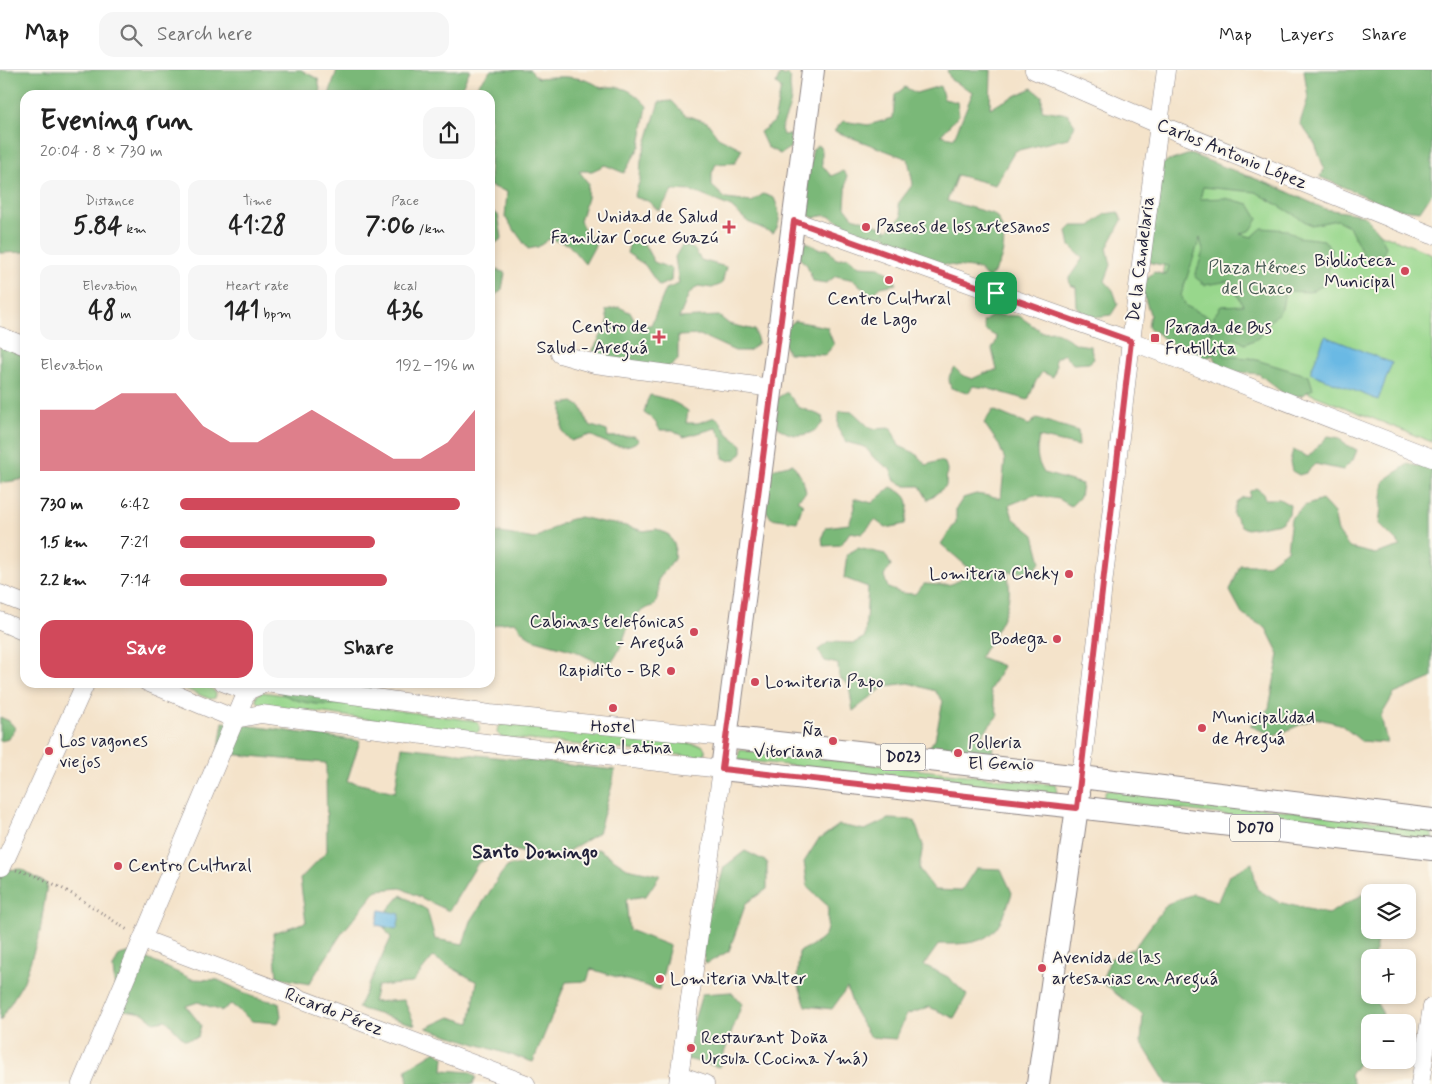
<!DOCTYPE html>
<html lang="en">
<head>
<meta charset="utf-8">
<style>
	:root { --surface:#fff; --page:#f6f6f6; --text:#222; --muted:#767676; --line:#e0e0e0; --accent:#d1495b }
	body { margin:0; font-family:Mynerve,sans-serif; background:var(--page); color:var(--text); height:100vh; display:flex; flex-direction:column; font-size:19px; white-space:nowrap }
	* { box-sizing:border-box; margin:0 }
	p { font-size:16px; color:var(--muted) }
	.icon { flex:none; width:28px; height:28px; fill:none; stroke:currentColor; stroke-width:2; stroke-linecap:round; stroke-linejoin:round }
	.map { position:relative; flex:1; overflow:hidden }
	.sheet { position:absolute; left:20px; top:20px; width:475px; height:598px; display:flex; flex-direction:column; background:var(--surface); border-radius:15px; box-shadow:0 2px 8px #0003 }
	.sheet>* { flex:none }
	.fabs { position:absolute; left:1361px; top:814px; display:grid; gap:10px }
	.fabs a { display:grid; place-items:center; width:55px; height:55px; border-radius:10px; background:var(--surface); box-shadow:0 2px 8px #0003; font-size:25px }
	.pin { position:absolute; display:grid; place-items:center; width:42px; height:42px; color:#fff; margin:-21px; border-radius:10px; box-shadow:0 2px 8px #0006 }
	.round { display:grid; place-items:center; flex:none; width:52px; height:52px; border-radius:15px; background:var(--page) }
	.headline { display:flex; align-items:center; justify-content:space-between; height:85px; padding:0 20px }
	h1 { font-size:28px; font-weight:800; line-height:38px }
	.figures { display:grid; grid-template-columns:repeat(3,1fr); gap:8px; height:85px; padding:5px 20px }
	.figures div { display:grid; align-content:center; border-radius:12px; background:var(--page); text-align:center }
	.figures b { font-size:25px; font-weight:800 }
	.figures small { font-size:14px; font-weight:400 }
	.figures p { font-size:14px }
	.chart { height:140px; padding:10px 20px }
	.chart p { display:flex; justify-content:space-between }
	.chart svg { width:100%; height:90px; margin-top:5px; fill:var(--accent); opacity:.7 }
	.primary-button { display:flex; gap:10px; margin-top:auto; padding:10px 20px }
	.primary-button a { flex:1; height:58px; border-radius:15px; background:var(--accent); color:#fff; font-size:20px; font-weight:800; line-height:58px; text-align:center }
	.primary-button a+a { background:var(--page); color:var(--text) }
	ul { padding:0 20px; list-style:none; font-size:16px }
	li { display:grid; grid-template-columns:80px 60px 1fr; align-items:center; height:38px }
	li i { height:12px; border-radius:6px; background:var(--accent) }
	header { display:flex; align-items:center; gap:30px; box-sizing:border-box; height:70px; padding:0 25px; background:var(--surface); border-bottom:1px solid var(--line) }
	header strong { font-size:24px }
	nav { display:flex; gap:28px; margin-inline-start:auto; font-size:18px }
	.search { width:350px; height:45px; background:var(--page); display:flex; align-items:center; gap:12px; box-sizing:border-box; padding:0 18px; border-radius:15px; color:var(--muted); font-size:19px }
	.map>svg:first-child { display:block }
	.green { fill:#98d78c; stroke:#5d7c64 }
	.forest { fill:#7ab878; stroke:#4e6d5a; fill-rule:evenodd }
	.water { fill:#6ab9e4; stroke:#466e90 }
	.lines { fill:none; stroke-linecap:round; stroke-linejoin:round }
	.minor-casing { stroke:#8b8282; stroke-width:19 }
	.major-casing { stroke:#8b8282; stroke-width:24 }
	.path { stroke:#8b8282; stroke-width:3; stroke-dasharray:1 4; stroke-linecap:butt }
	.minor { stroke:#fff; stroke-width:18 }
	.major { stroke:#fff; stroke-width:22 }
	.route-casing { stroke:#fff; stroke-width:10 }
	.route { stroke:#d1495b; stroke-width:6 }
	.poi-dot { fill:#d1495b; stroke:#fbf7ec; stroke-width:2 }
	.labels { text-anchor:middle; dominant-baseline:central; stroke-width:4; stroke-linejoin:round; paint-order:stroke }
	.shield { fill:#fbf7ec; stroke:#636270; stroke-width:1 }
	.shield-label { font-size:16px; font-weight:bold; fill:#22223b }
	.street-label { font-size:18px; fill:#22223b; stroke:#fbf7ec }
	.poi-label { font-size:18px; fill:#22223b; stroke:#fbf7ec; text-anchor:start }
	.park-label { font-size:18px; fill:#455853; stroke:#fbf7ec }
	.neighbourhood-label { font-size:19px; font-weight:bold; fill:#22223b; stroke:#fbf7ec }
</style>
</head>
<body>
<header>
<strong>Map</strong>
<div class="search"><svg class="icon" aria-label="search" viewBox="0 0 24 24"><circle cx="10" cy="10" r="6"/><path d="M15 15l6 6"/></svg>Search here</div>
<nav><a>Map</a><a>Layers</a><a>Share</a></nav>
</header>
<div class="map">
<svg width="1432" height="1014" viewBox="0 0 1432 1014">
	<rect width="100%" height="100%" fill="#fbf7ec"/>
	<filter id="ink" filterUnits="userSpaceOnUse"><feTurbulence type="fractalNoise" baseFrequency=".02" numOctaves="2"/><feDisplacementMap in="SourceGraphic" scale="10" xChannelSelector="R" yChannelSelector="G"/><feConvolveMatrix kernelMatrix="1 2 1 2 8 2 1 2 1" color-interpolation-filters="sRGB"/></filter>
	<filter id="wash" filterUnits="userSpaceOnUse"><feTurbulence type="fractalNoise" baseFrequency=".0096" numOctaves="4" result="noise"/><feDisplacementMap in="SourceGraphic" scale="20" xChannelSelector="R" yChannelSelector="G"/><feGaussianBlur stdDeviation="1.12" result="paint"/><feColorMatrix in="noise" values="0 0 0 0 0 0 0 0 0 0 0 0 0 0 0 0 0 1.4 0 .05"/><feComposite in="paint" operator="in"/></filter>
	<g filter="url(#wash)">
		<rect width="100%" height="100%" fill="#f4e3ca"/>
		<g class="green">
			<polygon points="1191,88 1432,184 1432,372 1163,265 1156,252 1178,91"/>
			<path d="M171 613C183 613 210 611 216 624L215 628 210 629Z"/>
			<polygon points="262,622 476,651 480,656 479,661 474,664 260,634 256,630 257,625"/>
			<polygon points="503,654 702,675 705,679 705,684 700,687 501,667 497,663 498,657"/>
			<polygon points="740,680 1056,715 1057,718 1056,724 739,690 738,687"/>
			<polygon points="1106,720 1432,757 1432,771 1105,730 1103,727"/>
		</g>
		<g class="forest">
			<polygon points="0,0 301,0 318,9 321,25 25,25 25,182 0,183"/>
			<polygon points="337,0 470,0 458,25 329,25"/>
			<path d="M491 0H530L538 8C559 6 585 5 601 18 623 14 633 21 647 36L640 76 624 103 605 95 592 101H579L588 113 587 128 580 151 586 163 597 172 585 194 568 174 549 169 538 177 528 179 505 147 507 122 490 116V25H469Z"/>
			<path d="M947 0H991L990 38 1032 18 1042 26V40L1068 44 1075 55 1068 68 1015 81 995 115 957 105 947 131 994 144C1010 161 1005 194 988 209L979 199 941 194 892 174 884 164 875 170C868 168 859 166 852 162 839 154 833 140 815 148L800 142 813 79 818 75 822 80V95L831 106 843 101 847 106 845 137 853 147 887 159 886 162 902 146 898 134 913 114 908 89 834 61 843 51 868 55 893 48 895 25 905 17 916 23 940 16 944 29 957 32 959 45 941 65 954 68 973 22 951 10Z"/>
			<polygon points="1304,0 1432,0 1432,123 1420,141 1393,138 1320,107 1324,98 1315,74 1300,53 1308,28"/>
			<path d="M780 4 784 6 787 4 791 8C789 15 791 20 791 28 790 39 785 48 781 59L783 65 790 64 791 77 780 84 767 77 760 62 774 52 781 18 776 14Z"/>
			<path d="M672 31 685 45 707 52 718 67 742 79 735 93 716 94 712 103V116L726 129 752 132 763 124 774 128C779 139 783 153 773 163L748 152 731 137 692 121 673 120 659 141 648 131 634 127 640 110 641 90 659 32Z"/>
			<path d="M1190 84 1277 117 1325 139 1364 145 1381 165 1386 177 1381 189 1367 192 1349 156 1337 150 1311 155 1256 122 1203 117 1200 129 1225 128 1249 134 1258 149 1251 160 1240 164 1252 167 1262 158 1287 160 1298 167 1324 170 1332 180 1328 204 1325 215 1309 222 1285 221 1282 239 1267 255 1258 268 1245 274 1234 268 1223 273 1224 286 1250 288 1309 306 1313 319 1302 325 1289 328 1259 304 1220 300 1213 285 1202 290 1189 286 1148 257 1150 244 1142 219 1148 207 1154 202 1166 205 1169 196 1151 193 1144 181 1163 93ZM1200 168 1203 181 1195 207 1205 215 1230 211 1243 235 1221 236 1214 246 1212 264 1209 247 1186 236 1181 225Z"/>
			<polygon points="490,139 498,145 502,168 490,178"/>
			<polygon points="1118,142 1122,150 1107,178 1111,195 1105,211 1113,220 1118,234 1111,245 1094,247 1081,241 1077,236 1076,217 1070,215 1069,208 1083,188 1070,176 1067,161 1072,156 1091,156 1105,144"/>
			<polygon points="642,170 654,192 672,199 671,211 659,216 645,195 627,183 630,172"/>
			<polygon points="807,172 818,179 828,179 836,189 848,187 859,196 879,197 895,207 896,214 881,217 871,226 854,210 836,206 826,213 813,211 807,195 798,187 799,178"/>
			<polygon points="682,175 694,179 701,190 726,197 722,214 712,218 698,216 689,224 679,248 719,246 729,254 755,260 758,273 749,281 735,281 700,265 678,266 678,290 663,301 597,293 593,280 608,253 606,240 619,237 631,243 637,255 651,255 666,219 679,214 675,187"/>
			<polygon points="490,197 505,203 502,219 494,227 490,225"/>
			<path d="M993 245 1019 246 1042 262 1055 261 1077 274 1090 276 1094 289 1089 293 1073 294 1064 284 1055 289 1056 297 1053 307 1042 302 1036 311 1028 330 986 318 973 316 968 323 951 318C948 309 948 305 955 298L962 305 972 309 985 303 997 300 992 279 996 272 997 267 985 260 983 252Z"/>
			<polygon points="795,251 827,257 834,275 825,285 788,283 783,272 785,258"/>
			<polygon points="0,277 12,279 25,288 25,409 0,413"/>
			<path d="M787 322 798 337 822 346 823 352C811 371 781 369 772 348 770 343 771 337 770 332Z"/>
			<path d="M650 325C665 328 676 332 688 341L686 353H698L715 347 720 351 728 364 742 375V382L736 389 730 391 723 388V369L716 358 684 367 673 360H660L654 350 644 343 647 331Z"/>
			<path d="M573 332 581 337 589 355 607 361 608 367 634 366 639 370C623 383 605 372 590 365L571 371 562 361V334Z"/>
			<path d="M993 340 1029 355 1037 348 1078 361 1079 376 1039 367C1036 383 1036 389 1044 403L1082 414 1080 427 1071 436 1059 429 1034 425 1009 435 1013 448 1034 465 1041 492 1032 502H1007C1016 537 997 558 980 587L1003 596 990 620 998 645 982 665 993 678 990 691 927 680 935 669 943 631 935 621 909 613 885 616 853 641 849 616 839 607 838 594 825 591 818 580 829 572 854 573 865 567 868 517 844 508 847 484 858 478 885 484 891 495 884 506 888 518 901 523 915 524 924 514C948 515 953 519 970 499L941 474 956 452V439L963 428 976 424 1001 428 1005 390 999 375 984 353Z"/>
			<polygon points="840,341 853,342 871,359 891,358 899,376 915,383 926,395 939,391 945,393 947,399 946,416 928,430 920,416 906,416 895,411 890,399 874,388 865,377 846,372 838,359 838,347"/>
			<polygon points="1328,366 1340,368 1343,373 1357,380 1353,390 1343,400 1315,394 1306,403 1299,405 1292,401 1290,392 1293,380 1308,387"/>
			<polygon points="793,394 803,410 806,422 797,430 803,434 797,452 771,448 764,437 767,400"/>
			<polygon points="1408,394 1432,399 1432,608 1394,624 1381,646 1387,673 1361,671 1340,654 1315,648 1275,666 1250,656 1269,638 1279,584 1266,558 1243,545 1230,521 1240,495 1267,495 1287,480 1291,448 1304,436 1322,430 1334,443 1338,462 1350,478 1375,484 1401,476 1379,454 1384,411"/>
			<path d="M891 417C913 427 909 434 905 454L886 458 875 450 862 464 850 462 841 475 823 476 822 467 826 457 849 454 855 438 854 428 872 433Z"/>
			<polygon points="1256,418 1263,423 1265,429 1279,429 1290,435 1289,444 1281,453 1247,459 1241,456 1233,444 1236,432 1243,427 1249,428 1250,421"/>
			<path d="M580 447 606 453 618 454 644 461 657 459 669 465 675 476 674 489 658 510 659 523 655 535C621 545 630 569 611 593H599L575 581 535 570 524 563 515 552 501 553 490 557V461L534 469 568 450Z"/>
			<path d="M270 613H374C372 617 369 622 366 626 349 639 307 636 289 627 281 624 276 619 270 613Z"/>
			<polygon points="0,647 9,651 15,658 9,669 0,671"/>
			<polygon points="223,652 360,671 347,711 395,722 402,677 615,700 611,719 598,763 555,789 598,779 627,798 660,805 646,826 626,829 629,860 670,876 659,920 591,899 587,911 566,912 533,992 426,958 450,947 470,953 477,912 433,887 412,913 377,916 373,932 404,930 415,955 358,938 391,868 379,850 401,825 427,840 435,869 463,874 471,851 501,804 508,796 551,790 509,779 478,793 449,841 401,818 377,820 342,863 309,914 277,907 273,863 306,852 300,809 327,781 326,693 218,683"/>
			<path d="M888 749 914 750 923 775 919 799 935 820 961 821 976 798 1001 799 1012 823C997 869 986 875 939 874L924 895 948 907 967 925 954 948 929 937 906 945 896 969 870 967 855 942 847 918 832 939 806 936 797 910 799 882C829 867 827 869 828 836L808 818 804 792 818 770 839 755 865 760Z"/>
			<polygon points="745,781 767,792 767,819 746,833 729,881 706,894 699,873 705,847 717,823 724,797"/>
			<polygon points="1252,793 1257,819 1278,832 1328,844 1373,819 1374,822 1370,822 1370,860 1379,860 1374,887 1370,888 1368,919 1370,925 1372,925 1382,942 1384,952 1370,952 1370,980 1365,984 1350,1005 1354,1014 1167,1014 1141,972 1143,945 1101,912 1111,888 1134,878 1167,834 1193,824 1218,831 1229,805"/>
			<polygon points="21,799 47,814 40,862 24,911 0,951 0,800"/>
			<polygon points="132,882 192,909 218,910 253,927 279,933 281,946 278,953 252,951 231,934 221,941 198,932 186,936 201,955 198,967 185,970 166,950 154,952 143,943 117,939 113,898 119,885"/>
			<polygon points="731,922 742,934 719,997 683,988 702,924"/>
			<polygon points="436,981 444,987 443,1000 470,1002 476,1007 473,1014 408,1014 406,999"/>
		</g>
		<g class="water">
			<polygon points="1325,266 1392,293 1378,330 1310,303"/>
			<polygon points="380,840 400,844 397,859 376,855"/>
		</g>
	</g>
	<g filter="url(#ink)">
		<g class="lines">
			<g class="minor-casing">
				<g id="minor">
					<polyline points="1034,0 1158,54 1432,165"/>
					<polyline points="794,151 1131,271 1432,388"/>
					<polyline points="0,266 25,276"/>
					<polyline points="560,284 595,294 772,318"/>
					<polyline points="0,524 25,534"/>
					<polyline points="0,551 25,562"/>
					<polyline points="147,612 235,649 261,644 486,673 722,699 678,1014"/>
					<polyline points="223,612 247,621 266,613 490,644 725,667"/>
					<polyline points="1081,707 1131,271 1166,0"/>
					<polyline points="0,796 2,797 86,612"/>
					<polyline points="142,869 526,1014"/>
					<polyline points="679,1005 705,1014"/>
					<polyline points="81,1014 251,612"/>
					<polyline points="1420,1014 1432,937"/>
				</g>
			</g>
			<g class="major-casing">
				<g id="major">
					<polyline points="813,0 722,699 1077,737 1432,779"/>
					<polyline points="725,667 1081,707 1432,750"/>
					<polyline points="1038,1014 1079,723"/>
				</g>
			</g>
			<path class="path" d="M16 800C58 810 93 838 129 861"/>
			<use href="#minor" class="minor"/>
			<use href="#major" class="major"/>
		</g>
	</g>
	<g class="lines" filter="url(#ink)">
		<g class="route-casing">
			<polygon id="route" points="794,151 1131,271 1077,738 722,699"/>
		</g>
		<use href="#route" class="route"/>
	</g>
	<g class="poi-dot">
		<path d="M726.5 149.5h5v5h5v5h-5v5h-5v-5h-5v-5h5z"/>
		<circle cx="866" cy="157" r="5"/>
		<circle cx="1405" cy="201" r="5"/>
		<circle cx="889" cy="210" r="5"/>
		<path d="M656.5 259.5h5v5h5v5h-5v5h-5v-5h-5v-5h5z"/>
		<rect x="1150" y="263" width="10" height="10" rx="2.5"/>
		<circle cx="1069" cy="504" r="5"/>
		<circle cx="694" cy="562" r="5"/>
		<circle cx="1057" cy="569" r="5"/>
		<circle cx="671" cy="601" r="5"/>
		<circle cx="755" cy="612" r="5"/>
		<circle cx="613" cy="638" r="5"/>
		<circle cx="1202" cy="658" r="5"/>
		<circle cx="833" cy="671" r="5"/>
		<circle cx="49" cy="681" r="5"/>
		<circle cx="958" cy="683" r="5"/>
		<circle cx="118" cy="796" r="5"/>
		<circle cx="1042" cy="898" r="5"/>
		<circle cx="660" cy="909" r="5"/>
		<circle cx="691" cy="978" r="5"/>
	</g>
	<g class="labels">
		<g class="shield">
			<rect x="880.5" y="673.5" width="45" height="27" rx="4"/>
			<rect x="1230" y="744.5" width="50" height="27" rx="4"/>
		</g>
		<g class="shield-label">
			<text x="903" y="687">D023</text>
			<text x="1255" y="758">D070</text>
		</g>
		<g class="street-label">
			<text transform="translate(1232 84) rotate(22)">Carlos Antonio López</text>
			<text transform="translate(1141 189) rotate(-83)">De la Candelaria</text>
			<text transform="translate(334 942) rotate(21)">Ricardo Pérez</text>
		</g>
		<g class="poi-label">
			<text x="718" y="147" text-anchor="end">Unidad de Salud<tspan x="718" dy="21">Familiar Cocue Guazú</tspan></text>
			<text x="876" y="157">Paseos de los artesanos</text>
			<text x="1395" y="191" text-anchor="end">Biblioteca<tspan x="1395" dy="21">Municipal</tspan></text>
			<text x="889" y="229" text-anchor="middle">Centro Cultural<tspan x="889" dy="21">de Lago</tspan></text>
			<text x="648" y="257" text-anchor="end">Centro de<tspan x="648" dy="21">Salud - Areguá</tspan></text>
			<text x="1165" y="258">Parada de Bus<tspan x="1165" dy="21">Frutillita</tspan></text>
			<text x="1059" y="504" text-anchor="end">Lomiteria Cheky</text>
			<text x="684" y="552" text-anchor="end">Cabinas telefónicas<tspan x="684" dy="21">- Areguá</tspan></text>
			<text x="1047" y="569" text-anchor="end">Bodega</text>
			<text x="661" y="601" text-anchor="end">Rapidito - BR</text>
			<text x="765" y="612">Lomiteria Papo</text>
			<text x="1212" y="648">Municipalidad<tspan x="1212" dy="21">de Areguá</tspan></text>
			<text x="613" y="657" text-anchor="middle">Hostel<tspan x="613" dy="21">América Latina</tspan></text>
			<text x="823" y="661" text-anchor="end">Ña<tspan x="823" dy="21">Vitoriana</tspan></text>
			<text x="59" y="671">Los vagones<tspan x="59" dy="21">viejos</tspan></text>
			<text x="968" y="673">Polleria<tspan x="968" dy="21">El Genio</tspan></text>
			<text x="128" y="796">Centro Cultural</text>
			<text x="1052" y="888">Avenida de las<tspan x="1052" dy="21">artesanias en Areguá</tspan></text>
			<text x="670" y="909">Lomiteria Walter</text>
			<text x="701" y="968">Restaurant Doña<tspan x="701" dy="21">Ursula (Cocina Ymá)</tspan></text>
		</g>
		<g class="park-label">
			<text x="1257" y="198">Plaza Héroes<tspan x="1257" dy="21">del Chaco</tspan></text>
		</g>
		<g class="neighbourhood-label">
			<text x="535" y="782">Santo Domingo</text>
		</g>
	</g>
</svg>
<div class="fabs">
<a><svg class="icon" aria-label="layers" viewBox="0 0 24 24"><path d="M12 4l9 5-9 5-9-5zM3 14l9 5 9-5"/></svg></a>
<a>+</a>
<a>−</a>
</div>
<div class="pin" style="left:996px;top:223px;background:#1e9e55"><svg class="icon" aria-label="arrive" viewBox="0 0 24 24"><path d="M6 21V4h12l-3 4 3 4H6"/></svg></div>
<section class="sheet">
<div class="headline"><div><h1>Evening run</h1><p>20:04 · 8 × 730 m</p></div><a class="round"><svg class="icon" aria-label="share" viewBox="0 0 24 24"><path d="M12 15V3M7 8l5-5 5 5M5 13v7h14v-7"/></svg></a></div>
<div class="figures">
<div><p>Distance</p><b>5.84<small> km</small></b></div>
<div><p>Time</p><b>41:28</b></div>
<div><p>Pace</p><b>7:06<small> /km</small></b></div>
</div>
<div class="figures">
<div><p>Elevation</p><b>48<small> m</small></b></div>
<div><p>Heart rate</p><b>141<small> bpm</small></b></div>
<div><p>kcal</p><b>436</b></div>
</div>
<div class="chart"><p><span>Elevation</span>192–196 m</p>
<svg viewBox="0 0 160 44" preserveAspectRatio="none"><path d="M0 44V14L10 14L20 14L30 6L40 6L50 6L60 22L70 30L80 30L90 22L100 14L110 22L120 30L130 38L140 38L150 30L160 14V44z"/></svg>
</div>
<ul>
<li><b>730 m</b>6:42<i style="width:95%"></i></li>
<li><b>1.5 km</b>7:21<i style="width:66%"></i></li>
<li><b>2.2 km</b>7:14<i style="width:70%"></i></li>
</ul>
<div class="primary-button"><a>Save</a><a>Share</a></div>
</section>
</div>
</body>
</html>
